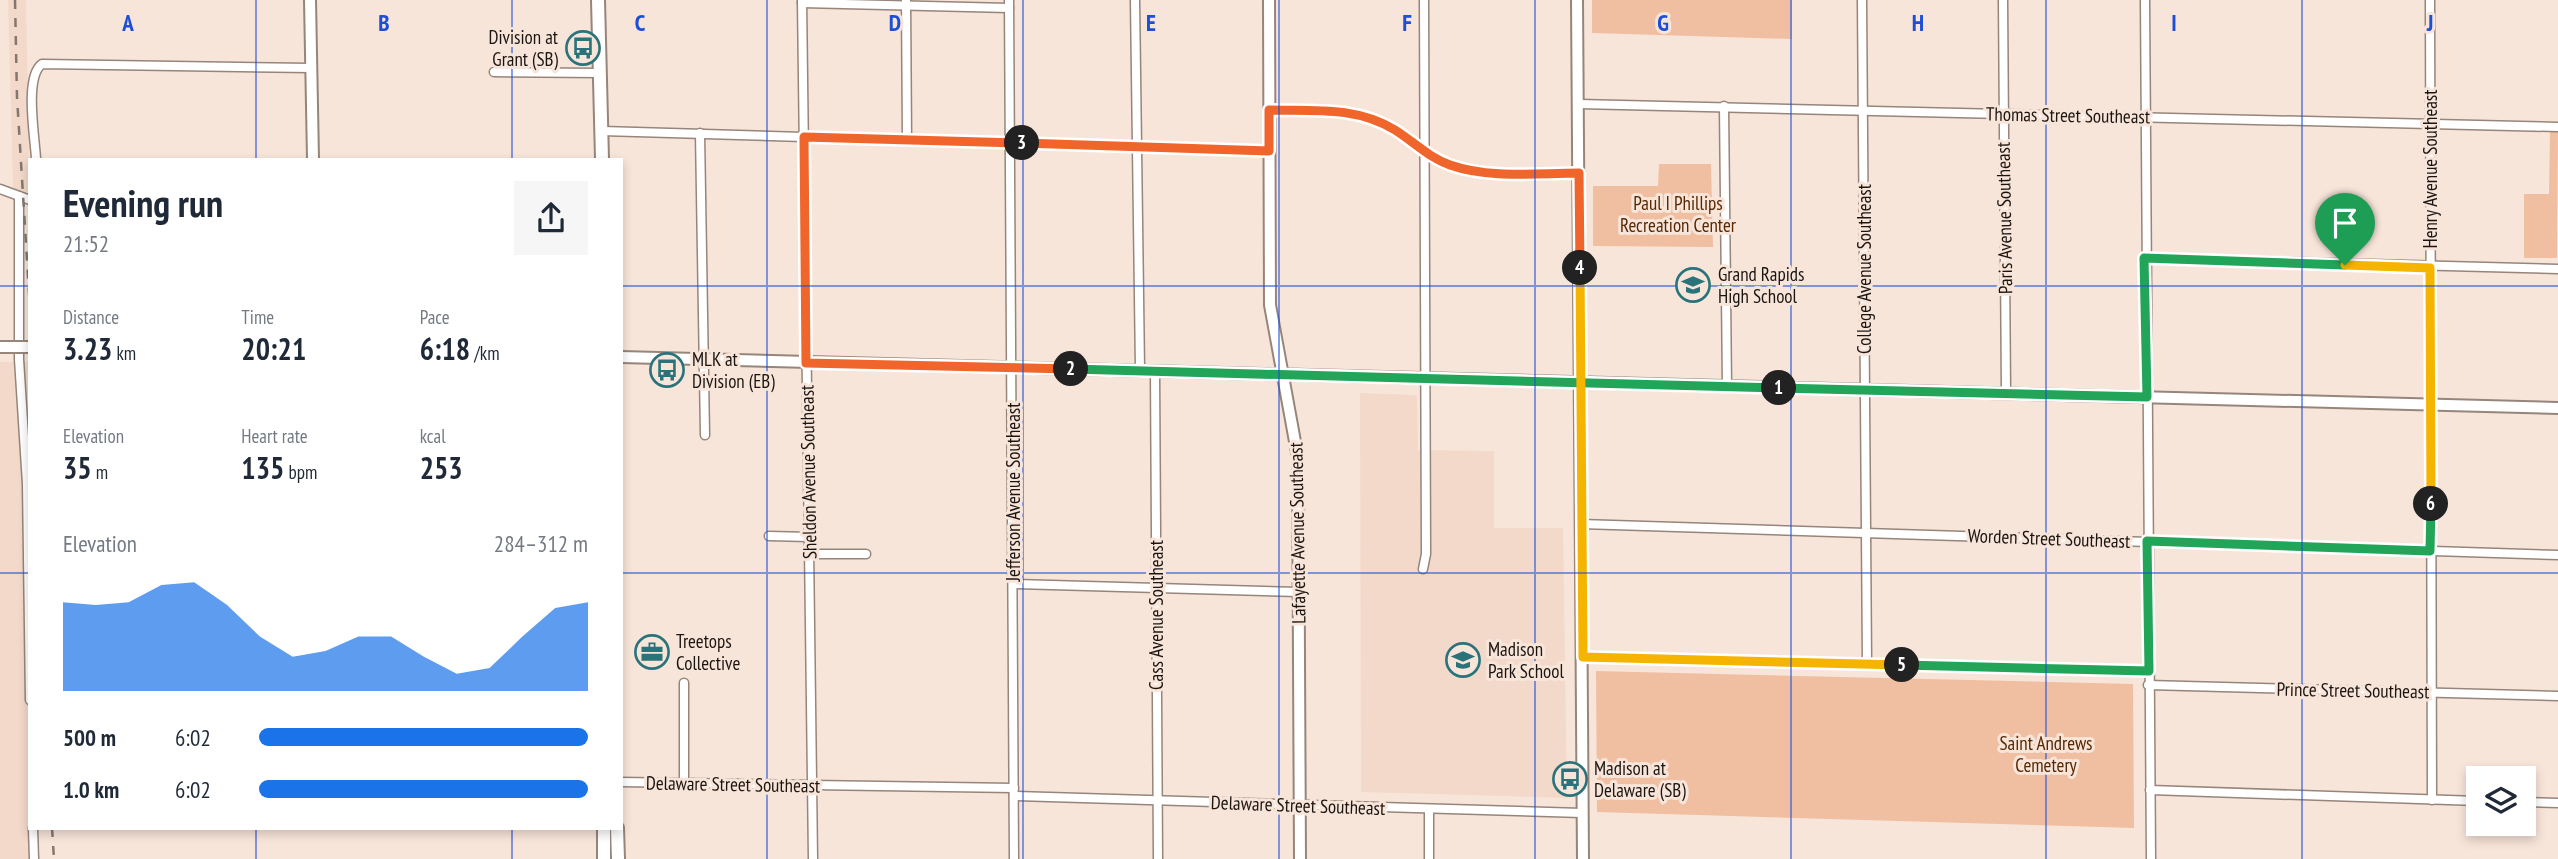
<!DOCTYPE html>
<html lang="en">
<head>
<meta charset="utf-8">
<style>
	:root { --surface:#fff; --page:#f6f6f7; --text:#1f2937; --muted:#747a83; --accent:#1a73e8 }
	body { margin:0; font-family:"PT Sans Narrow",sans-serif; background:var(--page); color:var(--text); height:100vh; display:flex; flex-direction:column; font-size:26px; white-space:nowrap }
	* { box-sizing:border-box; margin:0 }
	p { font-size:23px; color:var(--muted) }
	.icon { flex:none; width:38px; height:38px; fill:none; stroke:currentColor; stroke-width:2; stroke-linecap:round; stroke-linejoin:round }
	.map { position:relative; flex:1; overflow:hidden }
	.panel { position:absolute; left:28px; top:158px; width:595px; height:672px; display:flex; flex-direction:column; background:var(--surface); border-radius:0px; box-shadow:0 4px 10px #0003 }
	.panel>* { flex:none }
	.fabs { position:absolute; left:2466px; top:766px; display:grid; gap:14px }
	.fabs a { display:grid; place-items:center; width:70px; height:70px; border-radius:0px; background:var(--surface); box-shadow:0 4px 10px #0003; font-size:35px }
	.pin { position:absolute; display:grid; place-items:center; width:60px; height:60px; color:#fff; margin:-72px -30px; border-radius:50% 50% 50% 0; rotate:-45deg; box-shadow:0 0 7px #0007 }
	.pin .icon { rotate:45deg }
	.km { position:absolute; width:35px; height:35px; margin:-18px; border-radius:50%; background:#222; color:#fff; font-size:19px; line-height:35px; text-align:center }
	.round { display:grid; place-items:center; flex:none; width:74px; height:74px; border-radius:0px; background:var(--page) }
	.head { display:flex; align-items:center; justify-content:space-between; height:119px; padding:0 35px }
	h1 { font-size:38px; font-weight:800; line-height:52px }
	.metrics { display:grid; grid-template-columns:repeat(3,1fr); gap:10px; height:119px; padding:7px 35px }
	.metrics div { display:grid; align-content:center }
	.metrics b { font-size:30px; font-weight:800 }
	.metrics small { font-size:19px; font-weight:400 }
	.metrics p { font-size:19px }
	.chart { height:196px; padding:14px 35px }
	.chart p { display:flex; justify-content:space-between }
	.chart svg { width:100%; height:126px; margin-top:7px; fill:var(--accent); opacity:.7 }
	ul { padding:0 35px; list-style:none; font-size:23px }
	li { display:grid; grid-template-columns:112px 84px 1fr; align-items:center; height:52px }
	li i { height:18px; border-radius:9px; background:var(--accent) }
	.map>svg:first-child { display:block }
	.built { fill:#f3d9ca }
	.green { fill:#f0bfa1 }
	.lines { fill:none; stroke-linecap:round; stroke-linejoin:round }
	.street-casing { stroke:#96857a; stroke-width:11 }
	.secondary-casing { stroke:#96857a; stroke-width:14 }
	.primary-casing { stroke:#96857a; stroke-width:16 }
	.street { stroke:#fff; stroke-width:8 }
	.secondary { stroke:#fff; stroke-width:10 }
	.primary { stroke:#fff; stroke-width:12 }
	.rail { stroke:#837770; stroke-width:2.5; stroke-dasharray:9 9; stroke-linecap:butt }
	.secondary-bridge-casing { stroke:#96857a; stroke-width:14; stroke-linecap:butt }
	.secondary-bridge { stroke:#fff; stroke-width:10 }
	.split-1-casing { stroke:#fff; stroke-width:14 }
	.split-2-casing { stroke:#fff; stroke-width:14 }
	.split-3-casing { stroke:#fff; stroke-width:14 }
	.split-4-casing { stroke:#fff; stroke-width:14 }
	.split-5-casing { stroke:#fff; stroke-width:14 }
	.split-6-casing { stroke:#fff; stroke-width:14 }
	.split-7-casing { stroke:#fff; stroke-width:14 }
	.split-1 { stroke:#22a559; stroke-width:9 }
	.split-2 { stroke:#22a559; stroke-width:9 }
	.split-3 { stroke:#f0652b; stroke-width:9 }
	.split-4 { stroke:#f0652b; stroke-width:9 }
	.split-5 { stroke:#f5b400; stroke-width:9 }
	.split-6 { stroke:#22a559; stroke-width:9 }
	.split-7 { stroke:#f5b400; stroke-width:9 }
	.grid { fill:none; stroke:#1d4ed8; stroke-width:2; stroke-opacity:0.55 }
	.labels { text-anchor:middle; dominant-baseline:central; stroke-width:6; stroke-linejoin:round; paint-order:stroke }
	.poi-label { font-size:19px; fill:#1b1511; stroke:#f8e5da; text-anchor:start }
	.street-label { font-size:19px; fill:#1b1511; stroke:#f8e5da }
	.park-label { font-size:19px; fill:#562803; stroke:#f8e5da }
	.grid-label { font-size:23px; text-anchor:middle; font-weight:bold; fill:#1d4ed8; stroke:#f8e5da; stroke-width:6; stroke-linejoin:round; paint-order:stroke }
</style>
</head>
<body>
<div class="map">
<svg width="2558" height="859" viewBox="0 0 2558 859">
	<rect width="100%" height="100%" fill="#f8e5da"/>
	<g class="built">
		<polygon points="8,0 26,0 30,196 13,188"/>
		<polygon points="0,362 28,362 30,828 38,828 39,859 0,859"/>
		<polygon points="1360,393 1417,395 1418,450 1494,451 1494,528 1563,528 1567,798 1361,792"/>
	</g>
	<g class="green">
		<polygon points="1592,0 1792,0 1792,39 1592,33"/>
		<polygon points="2550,131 2558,131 2557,258 2524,258 2524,194 2549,194"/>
		<polygon points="1659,164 1711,164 1713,247 1593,246 1593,186 1658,186"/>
		<polygon points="1596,671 2133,684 2134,828 1597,812"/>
	</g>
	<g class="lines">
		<g class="street-casing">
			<g id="street">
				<polyline points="802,0 813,859"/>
				<polyline points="906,0 907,139"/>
				<polyline points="1009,0 1014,859"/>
				<polyline points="1135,0 1140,370"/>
				<polyline points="1862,0 1867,664"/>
				<polyline points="2003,0 2006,393"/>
				<polyline points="2145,0 2151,859"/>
				<polyline points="2430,0 2432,800"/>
				<polyline points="802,3 1009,8"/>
				<polyline points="494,72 600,73"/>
				<polyline points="1579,104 2558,127"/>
				<polyline points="1724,106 1727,387"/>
				<path d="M1269 110C1313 111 1356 106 1395 130 1414 142 1428 157 1450 165 1490 179 1537 173 1579 173"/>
				<polyline points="602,131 1269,151"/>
				<polyline points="700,133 705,435"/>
				<path d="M36 159C35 137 24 77 42 64L311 68"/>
				<polyline points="0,189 30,200"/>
				<polyline points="19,196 19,359 27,484 30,700"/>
				<polyline points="2144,258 2558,269"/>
				<polyline points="1155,371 1158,859"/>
				<polyline points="1581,524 2558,555"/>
				<polyline points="769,536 809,537"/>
				<polyline points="809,554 866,554"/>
				<polyline points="1423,569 1426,554 1424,0"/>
				<polyline points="1013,584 1298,592"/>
				<polyline points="1583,657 2149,671"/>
				<polyline points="684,683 684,781"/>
				<polyline points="2148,685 2558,696"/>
				<polyline points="621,782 1014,788"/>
				<polyline points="2150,790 2478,801"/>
				<polyline points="1014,796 1582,813"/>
				<polyline points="2524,802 2558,803"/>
				<polyline points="33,828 34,859"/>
				<polyline points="1429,859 1429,810"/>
			</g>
		</g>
		<g class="secondary-casing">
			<g id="secondary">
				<polyline points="310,0 313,159"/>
				<polyline points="1269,0 1270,305 1298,458 1300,859"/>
				<polyline points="1577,0 1583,859"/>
				<polyline points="621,357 2558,408"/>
			</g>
		</g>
		<g class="primary-casing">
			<g id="primary">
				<polyline points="598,0 602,159"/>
				<polyline points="604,828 604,859"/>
				<polyline points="617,828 618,859"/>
			</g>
		</g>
		<use href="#street" class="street"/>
		<use href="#secondary" class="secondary"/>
		<use href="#primary" class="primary"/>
		<g class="rail">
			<polyline points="15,0 17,97 30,309"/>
			<polyline points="52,828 54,859"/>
		</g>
		<g class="secondary-bridge-casing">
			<polyline id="secondary-bridge" points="0,347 30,347"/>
		</g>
		<use href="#secondary-bridge" class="secondary-bridge"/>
	</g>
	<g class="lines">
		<g class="split-1-casing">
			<polyline id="split-1" points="1779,388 2147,397 2144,258 2345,265"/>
		</g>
		<g class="split-2-casing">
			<polyline id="split-2" points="1071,369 1779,388"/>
		</g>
		<g class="split-3-casing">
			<polyline id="split-3" points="1022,143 804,137 806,363 1071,369"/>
		</g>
		<g class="split-4-casing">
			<path id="split-4" d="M1022 143 1269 151V110C1313 111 1356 106 1395 130 1414 142 1428 157 1450 165 1490 179 1537 173 1579 173L1580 268"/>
		</g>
		<g class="split-5-casing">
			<polyline id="split-5" points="1580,268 1583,657 1902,665"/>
		</g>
		<g class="split-6-casing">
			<polyline id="split-6" points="1902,665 2149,671 2147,541 2430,551 2431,504"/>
		</g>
		<g class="split-7-casing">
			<polyline id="split-7" points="2345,265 2430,268 2431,504"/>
		</g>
		<use href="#split-1" class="split-1"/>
		<use href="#split-2" class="split-2"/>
		<use href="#split-3" class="split-3"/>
		<use href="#split-4" class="split-4"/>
		<use href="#split-5" class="split-5"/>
		<use href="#split-6" class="split-6"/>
		<use href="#split-7" class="split-7"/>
	</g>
	<path class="grid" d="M256 0V159M512 0V159M767 0V859M1023 0V859M1279 0V859M1535 0V859M1791 0V859M2046 0V859M2302 0V859M0 286H30M621 286H2558M0 573H30M621 573H2558M256 828V859M512 828V859"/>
	<defs>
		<g id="bus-ring" transform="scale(1.75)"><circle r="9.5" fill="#f8e5da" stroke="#2a737a" stroke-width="1.5"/><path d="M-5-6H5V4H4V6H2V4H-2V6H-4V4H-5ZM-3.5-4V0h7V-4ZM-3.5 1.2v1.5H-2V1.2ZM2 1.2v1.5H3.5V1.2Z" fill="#2a737a"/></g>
		<g id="school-ring" transform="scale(1.75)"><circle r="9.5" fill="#f8e5da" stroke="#2a737a" stroke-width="1.5"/><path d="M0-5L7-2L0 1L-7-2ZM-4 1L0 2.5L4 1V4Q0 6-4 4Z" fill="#2a737a"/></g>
		<g id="office-ring" transform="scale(1.75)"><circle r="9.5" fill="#f8e5da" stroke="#2a737a" stroke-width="1.5"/><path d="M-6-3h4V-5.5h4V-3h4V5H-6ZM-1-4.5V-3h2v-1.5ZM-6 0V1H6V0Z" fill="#2a737a"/></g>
	</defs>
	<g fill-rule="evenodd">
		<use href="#bus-ring" x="583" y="48"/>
		<use href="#school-ring" x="1693" y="285"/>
		<use href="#bus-ring" x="667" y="370"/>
		<use href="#office-ring" x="652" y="652"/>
		<use href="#school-ring" x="1463" y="660"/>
		<use href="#bus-ring" x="1570" y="779"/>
	</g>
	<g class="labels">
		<g class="poi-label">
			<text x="558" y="37" text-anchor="end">Division at<tspan x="558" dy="22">Grant (SB)</tspan></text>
			<text x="1718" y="274">Grand Rapids<tspan x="1718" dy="22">High School</tspan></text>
			<text x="692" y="359">MLK at<tspan x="692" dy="22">Division (EB)</tspan></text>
			<text x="676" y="641">Treetops<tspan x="676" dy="22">Collective</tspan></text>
			<text x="1488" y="649">Madison<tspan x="1488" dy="22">Park School</tspan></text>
			<text x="1594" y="768">Madison at<tspan x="1594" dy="22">Delaware (SB)</tspan></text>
		</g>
		<g class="street-label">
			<text transform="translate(2068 115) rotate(1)">Thomas Street Southeast</text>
			<text transform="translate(2430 169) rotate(-90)">Henry Avenue Southeast</text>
			<text transform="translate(2004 218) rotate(-91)">Paris Avenue Southeast</text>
			<text transform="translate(1864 269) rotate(-90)">College Avenue Southeast</text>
			<text transform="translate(808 472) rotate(-91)">Sheldon Avenue Southeast</text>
			<text transform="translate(1013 492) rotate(-90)">Jefferson Avenue Southeast</text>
			<text transform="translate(1297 533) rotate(-91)">Lafayette Avenue Southeast</text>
			<text transform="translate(2049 538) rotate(2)">Worden Street Southeast</text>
			<text transform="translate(1156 615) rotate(-90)">Cass Avenue Southeast</text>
			<text transform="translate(2353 690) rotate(1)">Prince Street Southeast</text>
			<text transform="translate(733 784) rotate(1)">Delaware Street Southeast</text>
			<text transform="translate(1298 805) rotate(2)">Delaware Street Southeast</text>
		</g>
		<g class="park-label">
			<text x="1678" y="203">Paul I Phillips<tspan x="1678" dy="22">Recreation Center</tspan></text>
			<text x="2046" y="743">Saint Andrews<tspan x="2046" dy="22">Cemetery</tspan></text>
		</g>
	</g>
	<g class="grid-label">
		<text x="128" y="31">A</text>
		<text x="384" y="31">B</text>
		<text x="640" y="31">C</text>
		<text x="895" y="31">D</text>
		<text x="1151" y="31">E</text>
		<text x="1407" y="31">F</text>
		<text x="1663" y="31">G</text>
		<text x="1918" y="31">H</text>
		<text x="2174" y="31">I</text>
		<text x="2430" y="31">J</text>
	</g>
</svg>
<div class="fabs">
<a><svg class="icon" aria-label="layers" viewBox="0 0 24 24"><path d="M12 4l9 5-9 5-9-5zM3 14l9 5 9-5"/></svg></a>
</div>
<div class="pin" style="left:2345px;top:265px;background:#1e9e55"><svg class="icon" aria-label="arrive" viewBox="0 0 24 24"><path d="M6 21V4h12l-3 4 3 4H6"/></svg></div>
<b class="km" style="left:1779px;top:388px">1</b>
<b class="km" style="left:1071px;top:369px">2</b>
<b class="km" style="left:1022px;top:143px">3</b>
<b class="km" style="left:1580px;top:268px">4</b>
<b class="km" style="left:1902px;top:665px">5</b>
<b class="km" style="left:2431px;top:504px">6</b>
<section class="panel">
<div class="head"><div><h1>Evening run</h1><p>21:52</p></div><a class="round"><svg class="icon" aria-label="share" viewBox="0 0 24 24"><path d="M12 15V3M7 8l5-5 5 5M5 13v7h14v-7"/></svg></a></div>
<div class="metrics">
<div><p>Distance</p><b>3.23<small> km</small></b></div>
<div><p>Time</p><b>20:21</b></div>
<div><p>Pace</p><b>6:18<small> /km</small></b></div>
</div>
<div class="metrics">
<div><p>Elevation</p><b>35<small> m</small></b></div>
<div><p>Heart rate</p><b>135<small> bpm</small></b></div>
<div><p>kcal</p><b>253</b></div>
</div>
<div class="chart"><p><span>Elevation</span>284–312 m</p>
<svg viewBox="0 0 160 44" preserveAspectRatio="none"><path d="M0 44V13L10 14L20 13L30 7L40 6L50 14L60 25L70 32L80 30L90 25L100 25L110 32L120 38L130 36L140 25L150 15L160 13V44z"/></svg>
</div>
<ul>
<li><b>500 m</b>6:02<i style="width:100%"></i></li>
<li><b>1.0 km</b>6:02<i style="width:100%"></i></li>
</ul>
</section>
</div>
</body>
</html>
